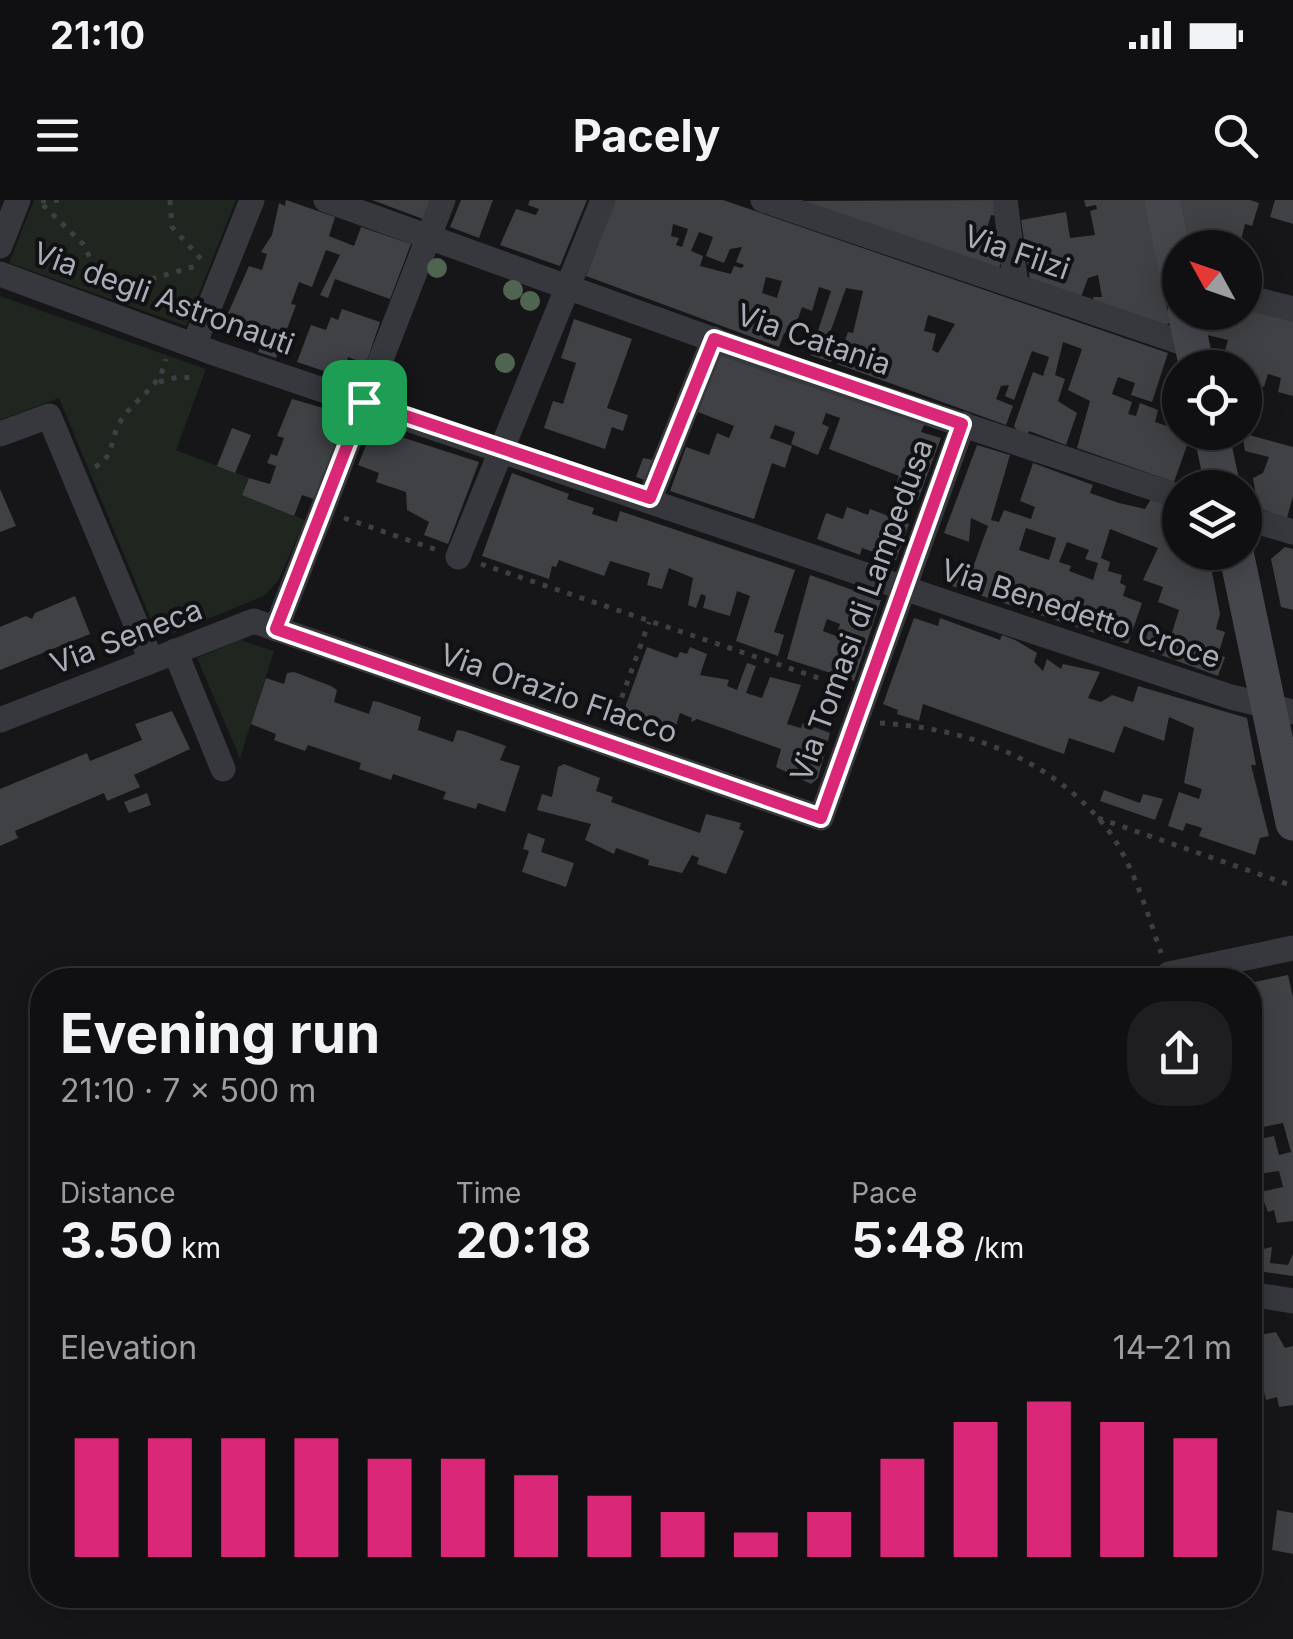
<!DOCTYPE html>
<html lang="en">
<head>
<meta charset="utf-8">
<style>
	:root { --surface:#101012; --page:#1e1e20; --text:#f1f3f6; --muted:#9c9d9f; --line:#303032; --accent:#db2777 }
	body { margin:0; font-family:Inter,sans-serif; background:var(--page); color:var(--text); height:100vh; display:flex; flex-direction:column; font-size:38px; white-space:nowrap }
	* { box-sizing:border-box; margin:0 }
	p { font-size:32px; color:var(--muted) }
	.icon { flex:none; width:55px; height:55px; fill:none; stroke:currentColor; stroke-width:2; stroke-linecap:round; stroke-linejoin:round }
	.map { position:relative; flex:1; overflow:hidden }
	.sheet { position:absolute; left:30px; top:768px; width:1232px; height:640px; display:flex; flex-direction:column; background:var(--surface); border-radius:40px; box-shadow:0 5px 25px #0003,0 0 0 2px var(--line) }
	.sheet>* { flex:none }
	.needle { width:65px; rotate:310deg }
	.tools { position:absolute; left:1162px; top:30px; display:grid; gap:20px }
	.tools a { display:grid; place-items:center; width:100px; height:100px; border-radius:50%; background:var(--surface); box-shadow:0 5px 25px #0003,0 0 0 2px var(--line); font-size:50px }
	.pin { position:absolute; display:grid; place-items:center; width:85px; height:85px; color:#fff; margin:-42px; border-radius:20px; box-shadow:0 5px 15px #0006 }
	.round { display:grid; place-items:center; flex:none; width:105px; height:105px; border-radius:40px; background:var(--page) }
	.head { display:flex; align-items:center; justify-content:space-between; height:170px; padding:0 30px }
	h1 { font-size:55px; font-weight:700; line-height:75px }
	.metrics { display:grid; grid-template-columns:repeat(3,1fr); gap:15px; height:170px; padding:10px 30px }
	.metrics div { display:grid; align-content:center }
	.metrics b { font-size:50px; font-weight:700 }
	.metrics small { font-size:28px; font-weight:400 }
	.metrics p { font-size:28px }
	.chart { height:280px; padding:20px 30px }
	.chart p { display:flex; justify-content:space-between }
	.chart svg { width:100%; height:180px; margin-top:10px; stroke:var(--accent); stroke-width:6 }
	.status { display:flex; justify-content:space-between; align-items:center; height:70px; padding:0 50px; background:var(--surface); direction:ltr }
	.status svg { height:28px; fill:currentColor }
	header { display:flex; justify-content:space-between; align-items:center; height:130px; padding:0 30px; background:var(--surface); font-size:45px; font-weight:700 }
	.map>svg:first-child { display:block }
	.green { fill:#1e261f }
	.building { fill:#404145; fill-rule:evenodd }
	.lines { fill:none; stroke-linecap:round; stroke-linejoin:round }
	.path { stroke:#3d3f44; stroke-width:5; stroke-dasharray:5 8; stroke-linecap:butt }
	.street { stroke:#37383d; stroke-width:25 }
	.secondary { stroke:#45474d; stroke-width:35 }
	.tree { fill:#506452 }
	.route-casing { stroke:#fff; stroke-width:20 }
	.route { stroke:#db2777; stroke-width:12 }
	.labels { text-anchor:middle; dominant-baseline:central; stroke-width:8; stroke-linejoin:round; paint-order:stroke }
	.street-label { font-size:30px; fill:#a8adb8; stroke:#111113 }
</style>
</head>
<body>
<div class="status"><b>21:10</b><svg viewBox="0 0 49 12"><path d="M0 12V9h3v3zM5 12V6h3v6zM10 12V3h3v9zM15 12V0h3v12zM26 1h20v11H26zM47 4h2v5h-2z"/></svg></div>
<header><svg class="icon" aria-label="menu" viewBox="0 0 24 24"><path d="M4 6h16M4 12h16M4 18h16"/></svg>Pacely<svg class="icon" aria-label="search" viewBox="0 0 24 24"><circle cx="10" cy="10" r="6"/><path d="M15 15l6 6"/></svg></header>
<div class="map">
<svg width="1293" height="1439" viewBox="0 0 1293 1439">
	<rect width="100%" height="100%" fill="#161618"/>
	<g class="green">
		<polygon points="34,0 236,0 186,126 9,63"/>
		<polygon points="0,96 206,169 176,250 249,278 243,294 305,320 278,381 264,396 159,439 59,198 0,220"/>
		<polygon points="240,440 274,451 240,558 197,458"/>
	</g>
	<g class="building">
		<polygon points="286,0 335,17 329,36 354,46 361,27 411,44 390,99 335,79 328,98 320,95 340,55 326,50 312,87 299,82 291,104 296,105 276,158 258,152 261,145 221,129 249,66 262,70 267,54 261,52 272,35 279,3 285,6"/>
		<polygon points="372,0 430,0 423,19"/>
		<polygon points="461,0 493,0 479,38 450,27"/>
		<polygon points="530,0 587,0 560,66 500,45 516,9 536,15 539,9 528,5"/>
		<path d="M615 0H723L1168 153 1152 202 1131 195 1135 183 1118 177 1112 194 1132 202 1128 214 1136 216 1140 203 1158 210 1155 222 1191 234 1174 282 1077 248 1090 201 1068 190 1082 149 1063 142 1055 175 1065 179 1058 201 1077 213 1066 245 1029 231 1027 235 1018 232 1014 226 1033 172 1043 176 1049 157 1032 151 1014 200 1005 196 1009 185 1001 186 996 199 1013 206 1006 225 837 164 848 132 853 133 863 91 846 88 827 141 838 145 831 162 810 155 831 91 819 87 812 111 802 107 792 136 784 133 779 147 586 76ZM673 24 688 29 682 47 676 45 679 38 671 36ZM699 32 713 37 706 56 724 63 730 49 742 47 736 62 744 65 742 68 734 66 731 74 700 66 703 56 691 51ZM766 77 782 81 777 98 762 93ZM928 115 955 124 938 153 932 150 936 134 924 131Z"/>
		<polygon points="996,0 998,16 991,15 984,38 1006,46 998,71 803,1"/>
		<polygon points="1084,0 1146,0 1170,123 1163,126 1094,103 1093,97 1102,97 1098,75 1088,78 1081,97 1030,80 1021,20 1066,12 1070,38 1095,35 1090,11 1097,9 1096,5 1086,7"/>
		<polygon points="1178,0 1250,0 1259,3 1252,26 1245,24 1239,48 1188,48"/>
		<polygon points="1275,0 1293,0 1293,24 1270,17"/>
		<polygon points="1245,103 1293,120 1293,196 1278,192 1281,178 1268,174 1264,187 1245,181 1245,168 1220,168 1228,140 1207,135 1201,112 1245,112"/>
		<polygon points="342,109 380,122 366,164 348,157 342,177 297,162 311,125 326,130 331,117 338,120"/>
		<polygon points="574,119 632,139 607,208 628,215 623,231 612,227 605,249 544,228 553,201 563,204 576,163 561,158"/>
		<polygon points="718,153 925,223 921,232 941,238 918,300 894,291 899,276 829,249 840,218 826,213 822,224 829,227 818,255 791,244 795,232 775,225 770,238 792,246 785,268 772,263 754,319 670,291 686,247 709,255 717,233 729,238 734,226 698,212"/>
		<polygon points="292,199 348,215 314,299 302,295 294,316 242,295 249,278 270,284 276,266 267,263 271,254 277,256 284,238 277,236"/>
		<polygon points="232,228 251,235 235,273 217,266"/>
		<polygon points="373,228 479,262 448,344 424,335 429,322 407,310 406,292 376,282 379,273 358,265"/>
		<polygon points="1242,233 1293,247 1293,296 1287,318 1258,308 1253,278 1263,273 1269,257 1245,251"/>
		<path d="M977 245 1010 255 991 320 999 322 1004 310 1031 319 1035 307 1020 301 1033 263 1093 285 1090 293 1119 303 1145 309 1151 299 1168 305 1165 313 1176 317 1174 322 1180 324V352H1193L1192 360 1211 367 1220 414 1216 429 1225 432 1218 455 1225 457 1218 476 1142 448 1149 429 1171 436 1179 410 1158 402 1163 387 1143 380 1158 348 1110 329 1101 358 1110 362 1108 371 1122 375 1120 383 1126 386 1123 396 1142 403 1128 444 949 385 956 364 972 370 988 326 971 318 969 342 944 333ZM1026 328 1056 338 1049 360 1019 350ZM1067 342 1089 350 1085 359 1098 363 1093 380 1069 371 1071 366 1059 362Z"/>
		<polygon points="643,258 658,261 650,282 636,277"/>
		<polygon points="512,273 569,294 567,299 594,308 592,314 617,322 620,311 795,370 774,432 784,435 778,456 736,441 750,396 737,391 730,416 703,408 706,396 701,394 696,408 688,405 693,378 669,368 662,389 647,385 650,373 610,361 604,376 559,360 556,367 552,366 549,379 482,356"/>
		<polygon points="0,289 16,326 0,332"/>
		<polygon points="847,307 868,315 870,309 909,324 896,360 862,348 860,355 817,339 826,313 843,319"/>
		<polygon points="1285,347 1293,349 1293,410 1281,407 1271,359"/>
		<path d="M810 375 881 400 854 481 844 477 847 467 840 465 837 475 787 459ZM827 419 840 424 836 436 823 431Z"/>
		<polygon points="75,396 90,434 0,470 0,427 26,416 32,419 35,413"/>
		<polygon points="914,418 938,426 940,418 1000,440 1002,435 1015,440 1037,453 1034,462 1043,471 1047,459 1061,469 1063,464 1100,472 1088,498 1101,502 1112,495 1133,502 1138,486 1247,518 1256,565 1251,565 1269,636 1260,638 1255,655 1199,636 1202,628 1186,623 1183,631 1168,626 1179,592 1199,599 1202,589 1184,583 1194,528 1169,517 1164,541 1124,526 1114,553 1069,538 1064,554 923,504 919,521 897,514 898,510 883,504"/>
		<polygon points="647,447 677,458 680,452 687,454 690,447 707,454 700,475 729,480 727,486 737,490 747,463 756,466 746,493 762,498 770,477 801,485 787,524 801,528 803,523 830,533 818,578 811,584 776,567 781,549 697,519 691,522 692,518 680,513 674,532 624,510"/>
		<polygon points="294,472 331,486 337,490 334,502 369,514 373,501 379,502 421,517 418,530 453,542 457,530 464,531 506,546 500,560 520,566 505,612 478,603 476,609 443,599 446,592 393,574 391,580 359,569 361,563 308,545 305,551 274,540 276,534 251,524 266,478 284,484 287,473"/>
		<polygon points="172,511 190,549 134,575 140,587 107,601 104,593 15,631 18,638 0,646 0,589 87,553 90,561 142,540 135,524"/>
		<polygon points="564,564 600,578 596,591 613,597 611,602 700,633 706,614 741,623 739,629 744,631 726,674 697,664 699,658 692,655 682,673 648,665 649,660 616,648 614,654 585,640 591,624 537,610 542,594 552,597 558,567"/>
		<polygon points="1104,590 1140,603 1143,594 1163,599 1155,620 1100,601"/>
		<polygon points="147,593 151,605 129,613 124,602"/>
		<polygon points="528,633 545,639 541,652 574,663 566,687 522,672 529,651 523,649"/>
		<polygon points="1288,775 1293,797 1293,1021 1277,1023 1274,1010 1268,1012 1260,992 1283,987 1279,971 1259,974 1255,954 1262,953 1259,939 1274,936 1279,955 1291,952 1283,923 1263,927 1256,879 1263,878 1258,869 1250,870 1250,783"/>
		<polygon points="1272,1047 1270,1063 1288,1065 1293,1054 1293,1076 1250,1070 1250,1052"/>
		<polygon points="1276,1132 1285,1148 1293,1146 1293,1205 1279,1207 1277,1197 1266,1200 1250,1137"/>
		<polygon points="1250,1299 1259,1301 1252,1336 1250,1336"/>
		<polygon points="1277,1310 1293,1313 1293,1354 1272,1350"/>
	</g>
	<g class="lines">
		<g class="path">
			<polyline points="170,0 172,27 202,60"/>
			<polyline points="41,1 62,0"/>
			<polyline points="43,5 83,44 105,87"/>
			<polyline points="114,90 199,65"/>
			<polyline points="159,182 178,177 196,178"/>
			<path d="M95 267C114 257 110 242 118 226 131 199 160 190 166 159"/>
			<polyline points="344,318 437,350"/>
			<polyline points="481,364 845,487"/>
			<polyline points="613,522 649,422"/>
			<path d="M880 523C965 528 1049 557 1105 626 1132 660 1147 712 1161 753"/>
			<polyline points="1098,618 1293,686"/>
		</g>
		<g class="street">
			<polyline points="326,0 786,166 1180,297"/>
			<polyline points="763,0 1192,146"/>
			<polyline points="1005,0 1016,86"/>
			<polyline points="0,46 18,0"/>
			<polyline points="0,74 214,153 951,404 1231,497 1293,512"/>
			<polyline points="1245,97 1293,109"/>
			<polyline points="194,145 252,0"/>
			<polyline points="0,234 49,216 151,460"/>
			<polyline points="650,298 714,139"/>
			<polyline points="1245,318 1293,332"/>
			<polyline points="458,357 603,0"/>
			<polyline points="276,429 443,0"/>
			<polyline points="175,451 223,569"/>
			<polyline points="0,520 254,421 821,618 963,224"/>
			<polyline points="1170,780 1169,774 1293,748"/>
			<polyline points="1250,1094 1293,1101"/>
		</g>
		<g class="secondary">
			<polyline points="1162,0 1180,87"/>
			<polyline points="1185,112 1197,168"/>
			<polyline points="1211,232 1223,288"/>
			<polyline points="1236,352 1293,623"/>
		</g>
	</g>
	<g class="tree">
		<circle cx="437" cy="68" r="10"/>
		<circle cx="513" cy="90" r="10"/>
		<circle cx="530" cy="101" r="10"/>
		<circle cx="505" cy="163" r="10"/>
	</g>
	<g class="lines">
		<g class="route-casing">
			<polygon id="route" points="714,139 962,224 821,618 276,429 364,202 650,298"/>
		</g>
		<use href="#route" class="route"/>
	</g>
	<g class="labels">
		<g class="street-label">
			<text transform="translate(1017 52) rotate(19)">Via Filzi</text>
			<text transform="translate(164 98) rotate(20)">Via degli Astronauti</text>
			<text transform="translate(814 139) rotate(19)">Via Catania</text>
			<text transform="translate(861 410) rotate(-70)">Via Tomasi di Lampedusa</text>
			<text transform="translate(1081 413) rotate(18)">Via Benedetto Croce</text>
			<text transform="translate(126 436) rotate(-21)">Via Seneca</text>
			<text transform="translate(559 493) rotate(19)">Via Orazio Flacco</text>
		</g>
	</g>
</svg>
<div class="tools">
<a><svg class="needle" viewBox="-14 -14 28 28"><path d="M0-13l5 13h-10z" fill="#e53935"/><path d="M0 13l5-13h-10z" fill="#9c9d9f"/></svg></a>
<a><svg class="icon" aria-label="locate" viewBox="0 0 24 24"><circle cx="12" cy="12" r="6"/><path d="M12 2v4M12 18v4M2 12h4M18 12h4"/></svg></a>
<a><svg class="icon" aria-label="layers" viewBox="0 0 24 24"><path d="M12 4l9 5-9 5-9-5zM3 14l9 5 9-5"/></svg></a>
</div>
<div class="pin" style="left:364px;top:202px;background:#1e9e55"><svg class="icon" aria-label="arrive" viewBox="0 0 24 24"><path d="M6 21V4h12l-3 4 3 4H6"/></svg></div>
<section class="sheet">
<div class="head"><div><h1>Evening run</h1><p>21:10 · 7 × 500 m</p></div><a class="round"><svg class="icon" aria-label="share" viewBox="0 0 24 24"><path d="M12 15V3M7 8l5-5 5 5M5 13v7h14v-7"/></svg></a></div>
<div class="metrics">
<div><p>Distance</p><b>3.50<small> km</small></b></div>
<div><p>Time</p><b>20:18</b></div>
<div><p>Pace</p><b>5:48<small> /km</small></b></div>
</div>
<div class="chart"><p><span>Elevation</span>14–21 m</p>
<svg viewBox="0 0 160 44" preserveAspectRatio="none"><path d="M5 44V15M15 44V15M25 44V15M35 44V15M45 44V20M55 44V20M65 44V24M75 44V29M85 44V33M95 44V38M105 44V33M115 44V20M125 44V11M135 44V6M145 44V11M155 44V15"/></svg>
</div>
</section>
</div>
</body>
</html>
